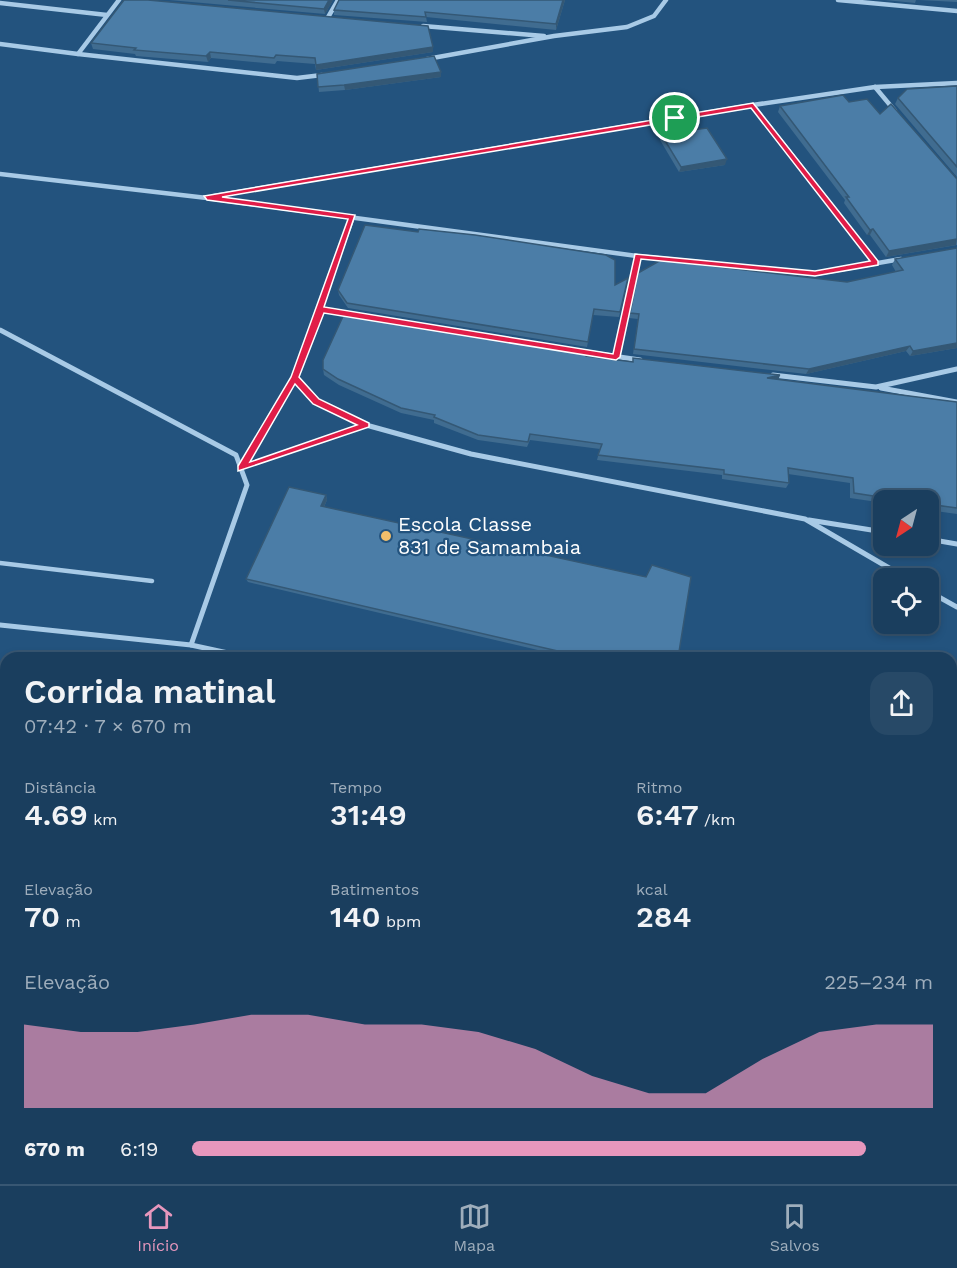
<!DOCTYPE html>
<html lang="pt">
<head>
<meta charset="utf-8">
<style>
	:root { --surface:#1a3e5e; --page:#274967; --text:#f1f3f6; --muted:#9faebc; --line:#385773; --accent:#e797bd }
	body { margin:0; font-family:"Work Sans",sans-serif; background:var(--page); color:var(--text); height:100vh; display:flex; flex-direction:column; font-size:22px; white-space:nowrap }
	* { box-sizing:border-box; margin:0 }
	p { font-size:20px; color:var(--muted) }
	.icon { flex:none; width:33px; height:33px; fill:none; stroke:currentColor; stroke-width:2; stroke-linecap:round; stroke-linejoin:round }
	.map { position:relative; flex:1; overflow:hidden }
	.panel { position:absolute; left:0px; top:652px; width:957px; height:532px; display:flex; flex-direction:column; background:var(--surface); border-radius:18px 18px 0 0; box-shadow:0 3px 9px #0003,0 0 0 2px var(--line) }
	.panel>* { flex:none }
	.needle { width:39px; rotate:216deg }
	.fabs { position:absolute; left:873px; top:490px; display:grid; gap:12px }
	.fabs a { display:grid; place-items:center; width:66px; height:66px; border-radius:12px; background:var(--surface); box-shadow:0 3px 9px #0003,0 0 0 2px var(--line); font-size:30px }
	.pin { position:absolute; display:grid; place-items:center; width:51px; height:51px; color:#fff; margin:-26px; border:3px solid #fff; border-radius:50%; box-shadow:0 2px 6px #0007 }
	.round { display:grid; place-items:center; flex:none; width:63px; height:63px; border-radius:18px; background:var(--page) }
	.headline { display:flex; align-items:center; justify-content:space-between; height:102px; padding:0 24px }
	h1 { font-size:33px; font-weight:600; line-height:45px }
	.stats { display:grid; grid-template-columns:repeat(3,1fr); gap:9px; height:102px; padding:6px 24px }
	.stats div { display:grid; align-content:center }
	.stats b { font-size:30px; font-weight:600 }
	.stats small { font-size:16px; font-weight:400 }
	.stats p { font-size:16px }
	.chart { height:168px; padding:12px 24px }
	.chart p { display:flex; justify-content:space-between }
	.chart svg { width:100%; height:108px; margin-top:6px; fill:var(--accent); opacity:.7 }
	ul { padding:0 24px; list-style:none; font-size:20px }
	li { display:grid; grid-template-columns:96px 72px 1fr; align-items:center; height:45px }
	li i { height:15px; border-radius:8px; background:var(--accent) }
	.tabs { display:flex; justify-content:space-around; align-items:center; height:84px; border-top:2px solid var(--line); background:var(--surface); font-size:16px; color:var(--muted) }
	.tabs a { display:grid; justify-items:center; gap:3px }
	.tabs .current { color:var(--accent) }
	.map>svg:first-child { display:block }
	.lines { fill:none; stroke-linecap:round; stroke-linejoin:round }
	.path { stroke:#a8cae6; stroke-width:4; stroke-dasharray:3 4.5; stroke-linecap:butt }
	.service { stroke:#a8cae6; stroke-width:4.5 }
	.minor-far2 { stroke:#a8cae6; stroke-width:4.5 }
	.minor-far1 { stroke:#a8cae6; stroke-width:5 }
	.minor { stroke:#a8cae6; stroke-width:8 }
	.wall { fill:#406c90 }
	.shaded-wall { fill:#345875 }
	.building { fill:#4b7da7; stroke:#345875; stroke-width:1.5 }
	.route { fill:#e11d48; stroke:#fff; stroke-width:1.5; fill-rule:evenodd }
	.poi-dot { fill:#f1be6b; stroke:#23537e; stroke-width:2 }
	.labels { text-anchor:middle; dominant-baseline:central; stroke-width:4.5; stroke-linejoin:round; paint-order:stroke }
	.poi-label { font-size:20px; fill:#fff; stroke:#23537e; text-anchor:start }
</style>
</head>
<body>
<div class="map">
<svg width="957" height="1184" viewBox="0 0 957 1184">
	<rect width="100%" height="100%" fill="#23537e"/>
	<g class="lines">
		<g class="path">
			<polyline points="253,449 285,394"/>
			<polyline points="256,463 340,434"/>
		</g>
		<polyline class="service" points="0,563 152,581"/>
		<g class="minor-far2">
			<polyline points="119,0 78,54 297,78 322,75"/>
			<polyline points="838,0 957,11"/>
			<polyline points="0,3 107,15"/>
			<polyline points="327,19 338,0"/>
			<polyline points="423,26 544,36"/>
			<polyline points="0,44 78,54"/>
			<polyline points="427,59 554,36 627,27 654,16 666,0"/>
			<polyline points="875,87 895,111"/>
			<polyline points="753,105 876,263"/>
			<polyline points="0,174 207,198 637,256 815,274 901,259"/>
			<polyline points="214,196 753,105 875,87 957,83"/>
			<polyline points="326,291 353,217"/>
			<polyline points="630,291 637,256"/>
		</g>
		<g class="minor-far1">
			<polyline points="327,289 295,378 316,402 366,425 471,454 805,519 908,579"/>
			<polyline points="321,309 350,314"/>
			<polyline points="0,330 236,455 247,485 191,645"/>
			<polyline points="579,351 640,360"/>
			<polyline points="616,357 630,289"/>
			<polyline points="773,375 876,387 957,369"/>
			<polyline points="881,388 957,402"/>
			<polyline points="809,520 884,532"/>
			<polyline points="928,539 957,544"/>
			<polyline points="928,591 957,607"/>
			<polyline points="0,625 191,645 251,658"/>
		</g>
		<g class="minor">
			<polyline points="0,812 6,813"/>
			<polyline points="951,829 957,831"/>
			<polyline points="0,942 6,943"/>
			<polyline points="951,1065 957,1067"/>
			<polyline points="770,1179 770,1184"/>
			<polyline points="880,1179 894,1184"/>
		</g>
	</g>
	<g class="wall">
		<polygon points="169,0 333,0 325,14"/>
		<polygon points="565,0 556,30 426,17 427,22 334,15 334,10"/>
		<polygon points="885,0 916,0 915,3"/>
		<polygon points="919,0 957,0 957,2"/>
		<polygon points="91,43 433,47 433,52 316,70 315,64 277,61 275,64 211,58 208,62 136,56 135,54 93,49"/>
		<polygon points="317,74 441,77 345,90 319,92"/>
		<polygon points="957,86 957,177 895,104 898,98"/>
		<polygon points="849,102 880,114 957,179 957,245 886,257 870,235 867,235 844,203 845,200 778,112 780,106"/>
		<polygon points="661,134 725,165 679,172 660,140"/>
		<polygon points="957,248 957,348 910,356 906,351 806,374 633,354 638,319 629,318 638,273 847,282 896,272 892,265 895,259"/>
		<polygon points="628,278 619,317 593,315 587,347 348,308 339,295 338,290 615,285"/>
		<polygon points="586,356 633,362 780,375 778,379 957,402 957,514 928,510 928,501 884,501 884,503 850,498 850,483 788,474 789,483 786,488 722,479 722,475 597,460 600,449 530,440 527,447 478,440 434,423 434,420 401,413 339,385 324,375 323,369"/>
		<polygon points="326,495 327,500 324,507 678,658 572,658 248,582 246,579"/>
		<polygon points="951,842 957,844 957,933 951,931"/>
	</g>
	<g class="shaded-wall">
		<polygon points="329,0 333,0 325,14 324,9"/>
		<polygon points="563,0 565,0 556,30 556,24"/>
		<polygon points="433,47 433,52 316,70 316,65"/>
		<polygon points="210,52 211,58 208,62 206,56"/>
		<polygon points="441,72 441,77 345,90 344,85"/>
		<polygon points="727,159 725,165 679,172 681,167"/>
		<polygon points="873,229 870,235 867,235 870,230"/>
		<polygon points="957,239 956,245 886,257 889,251"/>
		<polygon points="957,343 957,348 910,356 913,351"/>
		<polygon points="910,346 906,351 806,374 809,369"/>
		<polygon points="780,375 778,381 767,378"/>
		<polygon points="326,495 327,500 322,511 321,506"/>
	</g>
	<g class="building">
		<polygon points="124,0 148,0 428,26 433,47 316,65 315,58 276,55 274,58 210,52 206,56 134,50 136,48 91,43"/>
		<polygon points="228,0 329,0 324,9"/>
		<polygon points="339,0 563,0 556,24 425,12 426,17 334,10"/>
		<polygon points="434,56 441,72 344,85 318,87 317,74"/>
		<polygon points="957,86 957,167 898,98 907,89"/>
		<polygon points="843,95 849,102 867,99 880,114 891,104 957,179 957,239 889,251 873,229 870,230 846,197 849,197 780,106"/>
		<polygon points="707,128 727,159 681,167 661,134"/>
		<polygon points="365,225 418,232 419,229 475,235 606,255 615,260 615,285 628,278 620,312 594,309 588,342 347,303 338,290"/>
		<polygon points="957,248 957,343 913,351 910,346 809,369 634,349 639,314 630,313 638,273 661,260 847,282 903,270 895,259"/>
		<polygon points="345,312 586,351 586,356 633,362 633,358 780,375 767,378 957,402 957,508 928,504 928,501 906,501 854,493 853,478 788,468 789,483 724,474 724,470 598,455 602,444 530,434 528,442 478,435 434,417 435,415 401,408 338,379 323,369 323,360"/>
		<polygon points="289,487 326,495 321,506 646,577 652,565 691,577 678,658 588,658 246,579"/>
		<polygon points="951,842 957,844 957,927 951,925"/>
		<polygon points="125,1179 319,1179 317,1184 123,1184"/>
	</g>
	<path class="route" d="M753 103 878 261V265L815 276 641 259 620 357 616 360 324 313 299 377 319 399 369 423V427L238 471V466L291 377 348 219 207 200 204 196ZM751 108 870 261 815 271 635 254 613 354 324 307 355 215 222 197ZM295 384 313 404 357 425 250 462Z"/>
	<circle class="poi-dot" cx="386" cy="536" r="6"/>
	<g class="labels">
		<g class="poi-label">
			<text x="398" y="524">Escola Classe<tspan x="398" dy="23">831 de Samambaia</tspan></text>
		</g>
	</g>
</svg>
<div class="fabs">
<a><svg class="needle" viewBox="-14 -14 28 28"><path d="M0-13l5 13h-10z" fill="#e53935"/><path d="M0 13l5-13h-10z" fill="#9faebc"/></svg></a>
<a><svg class="icon" aria-label="locate" viewBox="0 0 24 24"><circle cx="12" cy="12" r="6"/><path d="M12 2v4M12 18v4M2 12h4M18 12h4"/></svg></a>
</div>
<div class="pin" style="left:675px;top:118px;background:#1e9e55"><svg class="icon" aria-label="arrive" viewBox="0 0 24 24"><path d="M6 21V4h12l-3 4 3 4H6"/></svg></div>
<section class="panel">
<div class="headline"><div><h1>Corrida matinal</h1><p>07:42 · 7 × 670 m</p></div><a class="round"><svg class="icon" aria-label="share" viewBox="0 0 24 24"><path d="M12 15V3M7 8l5-5 5 5M5 13v7h14v-7"/></svg></a></div>
<div class="stats">
<div><p>Distância</p><b>4.69<small> km</small></b></div>
<div><p>Tempo</p><b>31:49</b></div>
<div><p>Ritmo</p><b>6:47<small> /km</small></b></div>
</div>
<div class="stats">
<div><p>Elevação</p><b>70<small> m</small></b></div>
<div><p>Batimentos</p><b>140<small> bpm</small></b></div>
<div><p>kcal</p><b>284</b></div>
</div>
<div class="chart"><p><span>Elevação</span>225–234 m</p>
<svg viewBox="0 0 160 44" preserveAspectRatio="none"><path d="M0 44V10L10 13L20 13L30 10L40 6L50 6L60 10L70 10L80 13L90 20L100 31L110 38L120 38L130 24L140 13L150 10L160 10V44z"/></svg>
</div>
<ul>
<li><b>670 m</b>6:19<i style="width:91%"></i></li>
</ul>
</section>
</div>
<nav class="tabs">
<a class="current"><svg class="icon" aria-label="home" viewBox="0 0 24 24"><path d="M3 11l9-7 9 7M6 9v11h12V9"/></svg>Início</a>
<a><svg class="icon" aria-label="map" viewBox="0 0 24 24"><path d="M3 6l6-2 6 2 6-2v14l-6 2-6-2-6 2zM9 4v14M15 6v14"/></svg>Mapa</a>
<a><svg class="icon" aria-label="saved" viewBox="0 0 24 24"><path d="M7 4h10v16l-5-4-5 4z"/></svg>Salvos</a>
</nav>
</body>
</html>
